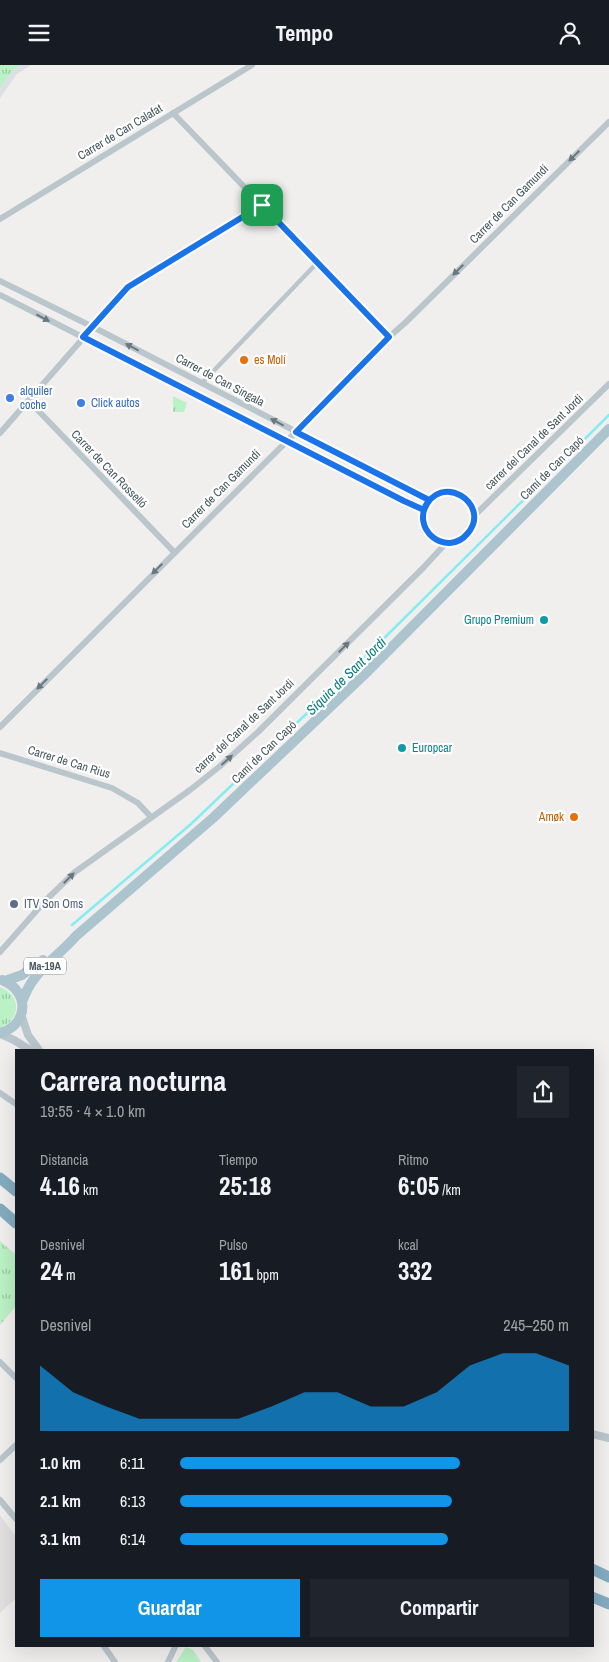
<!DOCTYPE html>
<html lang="es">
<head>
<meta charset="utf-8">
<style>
	:root { --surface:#171b24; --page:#20242c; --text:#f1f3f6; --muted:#9ea1a6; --accent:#1195e8 }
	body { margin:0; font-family:"Archivo Narrow",sans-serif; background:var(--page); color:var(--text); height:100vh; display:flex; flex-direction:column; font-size:19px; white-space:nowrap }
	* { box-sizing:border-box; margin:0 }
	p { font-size:16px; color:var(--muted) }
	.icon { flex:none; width:28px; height:28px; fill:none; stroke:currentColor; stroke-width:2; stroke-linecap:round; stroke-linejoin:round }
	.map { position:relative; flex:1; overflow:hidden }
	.sheet { position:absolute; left:15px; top:984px; width:579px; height:598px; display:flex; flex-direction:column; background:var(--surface); border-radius:0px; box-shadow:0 5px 20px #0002 }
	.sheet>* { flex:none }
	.pin { position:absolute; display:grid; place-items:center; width:42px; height:42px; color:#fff; margin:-21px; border-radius:10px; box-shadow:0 2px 8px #0006 }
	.round { display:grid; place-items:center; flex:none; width:52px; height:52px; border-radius:0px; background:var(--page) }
	.summary { display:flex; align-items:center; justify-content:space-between; height:85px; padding:0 25px }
	h1 { font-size:28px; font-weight:800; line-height:38px }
	.figures { display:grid; grid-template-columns:repeat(3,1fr); gap:8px; height:85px; padding:5px 25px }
	.figures div { display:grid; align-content:center }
	.figures b { font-size:25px; font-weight:800 }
	.figures small { font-size:14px; font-weight:400 }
	.figures p { font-size:14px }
	.chart { height:140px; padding:10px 25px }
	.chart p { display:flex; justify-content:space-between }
	.chart svg { width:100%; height:90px; margin-top:5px; fill:var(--accent); opacity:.7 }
	.cta { display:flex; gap:10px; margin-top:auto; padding:10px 25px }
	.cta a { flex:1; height:58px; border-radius:0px; background:var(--accent); color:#fff; font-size:20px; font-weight:800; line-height:58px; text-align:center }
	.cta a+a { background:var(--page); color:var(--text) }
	ul { padding:0 25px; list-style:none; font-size:16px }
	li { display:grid; grid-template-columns:80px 60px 1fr; align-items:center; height:38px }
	li i { height:12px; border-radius:6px; background:var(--accent) }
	header { display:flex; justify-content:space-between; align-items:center; height:65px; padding:0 25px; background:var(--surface); font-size:22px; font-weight:800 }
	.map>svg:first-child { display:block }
	.education { fill:#e2dfe1 }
	.airport { fill:#dde0e3 }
	.grass { fill:url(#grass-tufts) }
	.park { fill:#baf1c5 }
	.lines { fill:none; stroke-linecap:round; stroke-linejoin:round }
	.stream { stroke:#85edf0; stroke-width:2.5 }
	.pedestrian { stroke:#b9c6cc; stroke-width:4.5 }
	.minor { stroke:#b9c6cc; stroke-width:6 }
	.tertiary { stroke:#b9c6cc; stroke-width:8 }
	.primary { stroke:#acc4ce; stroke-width:10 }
	.motorway { stroke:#83abbf; stroke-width:11 }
	.oneway { fill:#68787e }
	.route-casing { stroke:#fff; stroke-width:10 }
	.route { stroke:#1a73e8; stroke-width:6 }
	.food-dot { fill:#e8710a; stroke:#fff; stroke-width:2 }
	.shop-dot { fill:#3f7fe0; stroke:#fff; stroke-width:2 }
	.culture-dot { fill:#0f9aa8; stroke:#fff; stroke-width:2 }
	.service-dot { fill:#5c6f8a; stroke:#fff; stroke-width:2 }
	.labels { text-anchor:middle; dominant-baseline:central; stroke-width:4.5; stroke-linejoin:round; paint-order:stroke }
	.shield { fill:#fff; stroke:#7d898d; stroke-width:1 }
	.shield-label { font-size:11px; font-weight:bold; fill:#45565c }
	.street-label { font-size:12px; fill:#45565c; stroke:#fff }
	.food-label { font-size:12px; fill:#c56008; stroke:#fff; text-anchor:start }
	.shop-label { font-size:12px; fill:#366cbe; stroke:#fff; text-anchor:start }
	.culture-label { font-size:12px; fill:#0d838f; stroke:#fff; text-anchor:end }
	.service-label { font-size:12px; fill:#4e5e75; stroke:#fff; text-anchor:start }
	.water-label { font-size:14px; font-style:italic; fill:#097c80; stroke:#fff }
</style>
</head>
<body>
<header><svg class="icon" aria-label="menu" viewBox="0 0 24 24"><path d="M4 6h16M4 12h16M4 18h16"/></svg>Tempo<svg class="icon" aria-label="person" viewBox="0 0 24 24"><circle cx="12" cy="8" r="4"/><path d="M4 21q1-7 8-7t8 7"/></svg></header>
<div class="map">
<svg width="609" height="1597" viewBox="0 0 609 1597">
	<defs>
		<pattern id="grass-tufts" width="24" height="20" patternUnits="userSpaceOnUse" patternTransform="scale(1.25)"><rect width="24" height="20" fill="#baf1c5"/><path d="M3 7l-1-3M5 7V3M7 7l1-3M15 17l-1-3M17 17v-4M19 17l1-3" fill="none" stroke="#99c6a3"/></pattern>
	</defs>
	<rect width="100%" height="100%" fill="#f1eeee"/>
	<polygon class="education" points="0,1450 16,1472 16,1533 0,1548"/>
	<polygon class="airport" points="0,0 31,0 17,9 0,33"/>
	<g class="grass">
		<polygon points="0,0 20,0 12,6 0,22"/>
		<polygon points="173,331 187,338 184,347 173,347"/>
		<path d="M0 922C22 931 21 954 0 963Z"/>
		<polygon points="0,1176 16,1190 16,1241 0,1260"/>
	</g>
	<polygon class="park" points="186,1582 193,1585 201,1597 176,1597"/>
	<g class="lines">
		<polyline class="stream" points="72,860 191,759 347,610 609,350"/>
		<polyline class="pedestrian" points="202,318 317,198"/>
		<g class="minor">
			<polyline points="173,48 389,272"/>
			<polyline points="0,154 252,0"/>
			<polyline points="0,216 93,262 429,435"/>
			<polyline points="0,230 404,436 424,445"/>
			<polyline points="29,336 174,487"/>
			<polyline points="0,368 128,222 262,140"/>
			<circle cx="448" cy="452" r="25"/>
			<polyline points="474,451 609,319"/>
			<polyline points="0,662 287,376 389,272 406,257 609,57"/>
			<polyline points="0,688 112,723 138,738 151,752"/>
			<polyline points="0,887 45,836 75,807 190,725 219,702 258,667 423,503 447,477"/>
			<polyline points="0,1028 16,1039"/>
			<polyline points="0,1297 16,1313"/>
			<polyline points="0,1395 16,1380"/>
			<polyline points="0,1435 16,1454"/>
			<polyline points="103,1580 115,1597"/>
			<polyline points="204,1580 217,1597"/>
			<polyline points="168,1597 176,1580"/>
		</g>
		<g class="tertiary">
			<polyline points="21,949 28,970 39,985"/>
			<polyline points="0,969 14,975 30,985"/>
			<polyline points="592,1369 609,1373"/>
		</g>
		<g class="primary">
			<polyline points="5,916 22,910 43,895"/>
			<path d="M22 937C33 905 55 895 76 871L213 753 368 606 609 364"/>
			<path d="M0 968C29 960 30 926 2 915"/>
		</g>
		<g class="motorway">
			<polyline points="0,1113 16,1126"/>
			<polyline points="0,1144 16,1158"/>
			<polyline points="592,1504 609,1512"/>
			<polyline points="592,1532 609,1539"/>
		</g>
	</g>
	<defs><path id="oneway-solid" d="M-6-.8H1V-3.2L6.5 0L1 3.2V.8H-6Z" transform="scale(1.25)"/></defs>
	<g class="oneway">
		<use href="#oneway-solid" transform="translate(574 91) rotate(135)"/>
		<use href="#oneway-solid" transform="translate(458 205) rotate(135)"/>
		<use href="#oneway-solid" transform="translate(43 253) rotate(28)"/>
		<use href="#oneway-solid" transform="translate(132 282) rotate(-152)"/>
		<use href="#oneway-solid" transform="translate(277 357) rotate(-152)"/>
		<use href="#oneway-solid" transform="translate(157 504) rotate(135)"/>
		<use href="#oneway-solid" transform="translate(344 582) rotate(-45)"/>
		<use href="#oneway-solid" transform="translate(42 619) rotate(135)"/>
		<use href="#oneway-solid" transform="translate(227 695) rotate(-42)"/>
		<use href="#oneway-solid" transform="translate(69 813) rotate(-45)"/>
	</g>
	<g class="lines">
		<g class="route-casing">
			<path id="route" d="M262 140 389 272 296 367 429 435C408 464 447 494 468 468 492 439 440 405 424 445L404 436 83 272 128 222 262 140"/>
		</g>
		<use href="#route" class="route"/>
	</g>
	<g class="food-dot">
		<circle cx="244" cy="295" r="5"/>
		<circle cx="574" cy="752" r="5"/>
	</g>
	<g class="shop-dot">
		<circle cx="10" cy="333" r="5"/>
		<circle cx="81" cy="338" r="5"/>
	</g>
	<g class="culture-dot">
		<circle cx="544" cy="555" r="5"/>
		<circle cx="402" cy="683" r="5"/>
	</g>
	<circle class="service-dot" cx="14" cy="839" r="5"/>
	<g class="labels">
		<rect class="shield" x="24" y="892.5" width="42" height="17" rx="4"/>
		<g class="shield-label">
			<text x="45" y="901">Ma-19A</text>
		</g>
		<g class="street-label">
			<text transform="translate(120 67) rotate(-31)">Carrer de Can Calafat</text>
			<text transform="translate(509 139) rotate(-45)">Carrer de Can Gamundí</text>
			<text transform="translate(220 315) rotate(28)">Carrer de Can Singala</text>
			<text transform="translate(534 377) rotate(-44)">carrer del Canal de Sant Jordi</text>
			<text transform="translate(552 403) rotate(-45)">Camí de Can Capó</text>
			<text transform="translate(109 404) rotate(46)">Carrer de Can Rosselló</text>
			<text transform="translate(221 424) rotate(-45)">Carrer de Can Gamundí</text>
			<text transform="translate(244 661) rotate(-43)">carrer del Canal de Sant Jordi</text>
			<text transform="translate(264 687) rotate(-44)">Camí de Can Capó</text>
			<text transform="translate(69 697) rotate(17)">Carrer de Can Rius</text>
		</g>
		<g class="food-label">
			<text x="254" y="295">es Molí</text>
			<text x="564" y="752" text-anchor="end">Amøk</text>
		</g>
		<g class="shop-label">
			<text x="20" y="326">alquiler<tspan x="20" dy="14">coche</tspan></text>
			<text x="91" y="338">Click autos</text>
		</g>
		<g class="culture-label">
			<text x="534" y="555">Grupo Premium</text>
			<text x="412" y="683" text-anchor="start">Europcar</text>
		</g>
		<g class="service-label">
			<text x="24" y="839">ITV Son Oms</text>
		</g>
		<g class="water-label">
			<text transform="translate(346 611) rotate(-44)">Síquia de Sant Jordi</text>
		</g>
	</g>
</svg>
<div class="pin" style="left:262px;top:140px;background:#1e9e55"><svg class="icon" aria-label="arrive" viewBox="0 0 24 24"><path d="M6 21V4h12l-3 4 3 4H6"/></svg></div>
<section class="sheet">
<div class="summary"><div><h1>Carrera nocturna</h1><p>19:55 · 4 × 1.0 km</p></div><a class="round"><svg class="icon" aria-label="share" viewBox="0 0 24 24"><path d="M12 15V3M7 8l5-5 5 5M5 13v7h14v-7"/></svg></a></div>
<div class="figures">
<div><p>Distancia</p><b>4.16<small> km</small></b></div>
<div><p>Tiempo</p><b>25:18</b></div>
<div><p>Ritmo</p><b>6:05<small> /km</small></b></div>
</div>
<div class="figures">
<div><p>Desnivel</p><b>24<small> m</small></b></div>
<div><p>Pulso</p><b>161<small> bpm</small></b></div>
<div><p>kcal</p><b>332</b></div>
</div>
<div class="chart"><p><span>Desnivel</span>245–250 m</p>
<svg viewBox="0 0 160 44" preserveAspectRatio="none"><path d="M0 44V12L10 25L20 32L30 38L40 38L50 38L60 38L70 32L80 25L90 25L100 32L110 32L120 25L130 12L140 6L150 6L160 12V44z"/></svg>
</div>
<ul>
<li><b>1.0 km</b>6:11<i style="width:72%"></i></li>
<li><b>2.1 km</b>6:13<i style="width:70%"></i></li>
<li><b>3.1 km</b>6:14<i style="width:69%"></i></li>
</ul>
<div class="cta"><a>Guardar</a><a>Compartir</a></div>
</section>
</div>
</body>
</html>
